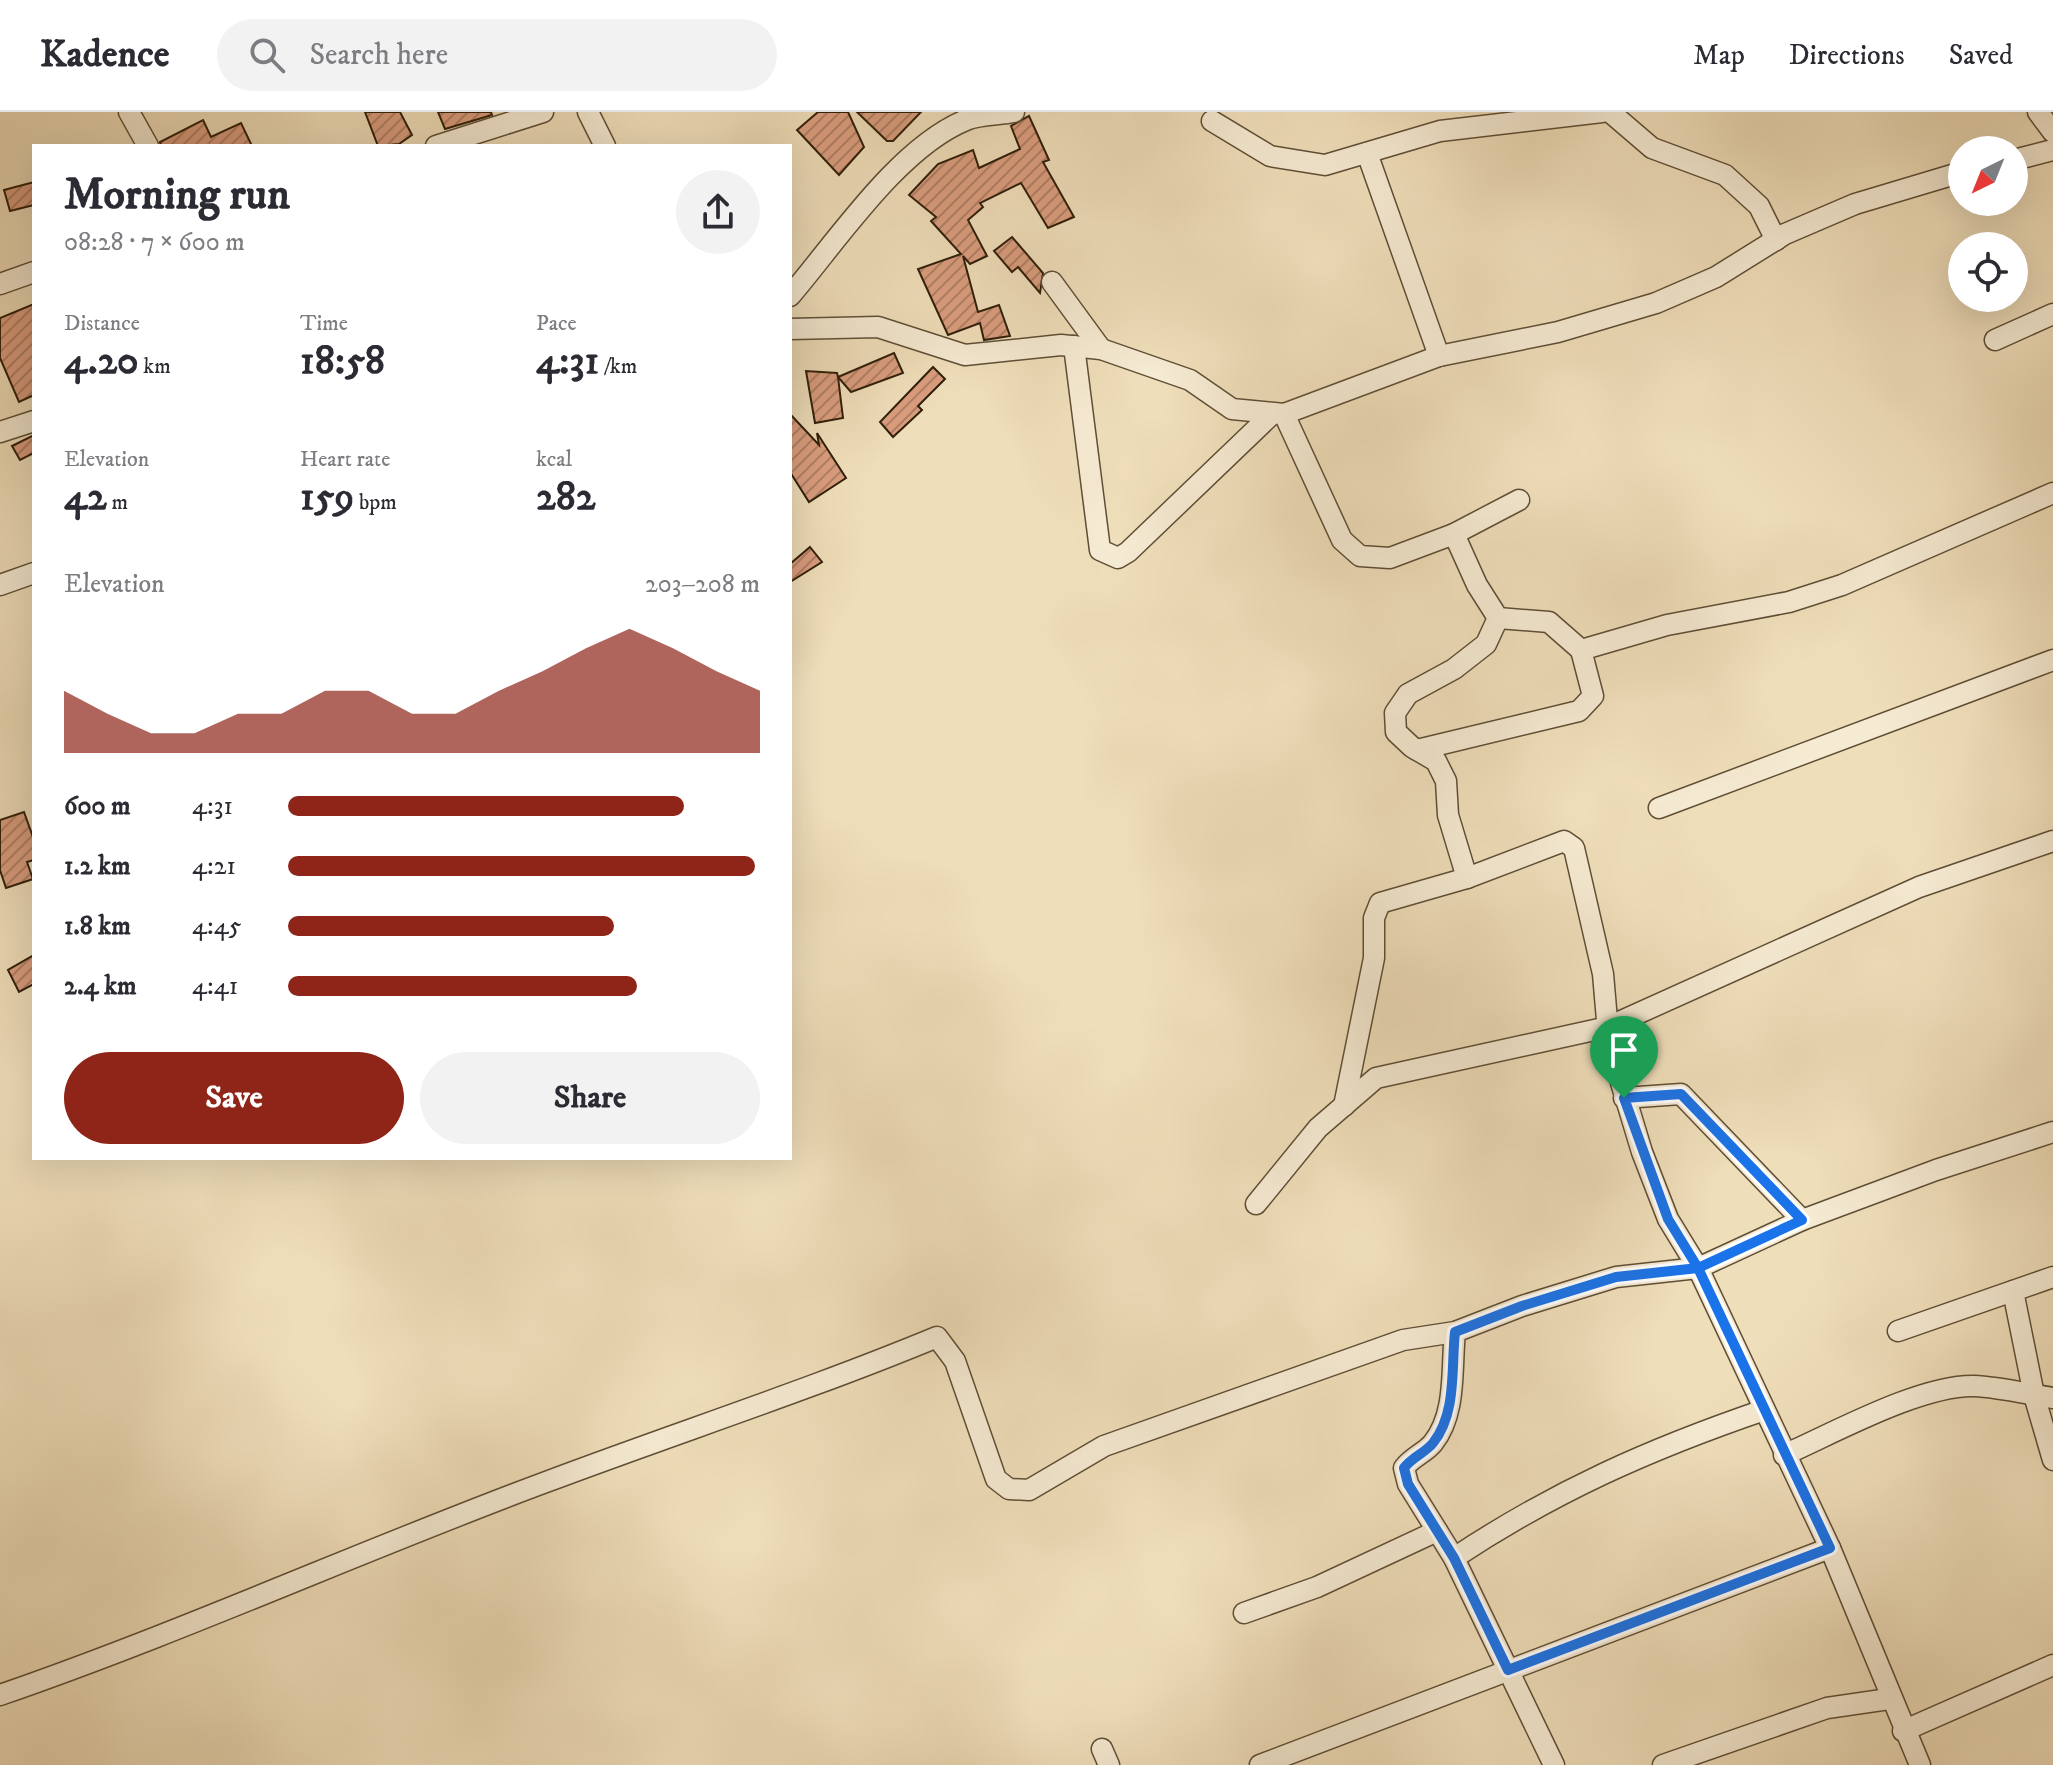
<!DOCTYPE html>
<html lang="en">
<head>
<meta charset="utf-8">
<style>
	:root { --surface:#fff; --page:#f2f2f3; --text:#2b2b33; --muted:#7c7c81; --line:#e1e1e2; --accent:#8f2418 }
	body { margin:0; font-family:"IM FELL DW Pica",serif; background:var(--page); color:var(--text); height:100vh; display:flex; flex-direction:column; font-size:30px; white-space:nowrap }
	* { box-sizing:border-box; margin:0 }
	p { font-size:26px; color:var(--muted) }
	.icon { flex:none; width:44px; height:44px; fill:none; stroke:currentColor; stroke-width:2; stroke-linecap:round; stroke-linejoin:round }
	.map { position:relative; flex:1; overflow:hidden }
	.details { position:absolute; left:32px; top:32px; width:760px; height:1016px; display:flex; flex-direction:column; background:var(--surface); border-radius:0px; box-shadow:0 8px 32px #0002 }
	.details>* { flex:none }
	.needle { width:52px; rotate:223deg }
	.tools { position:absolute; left:1948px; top:24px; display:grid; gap:16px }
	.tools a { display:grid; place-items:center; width:80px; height:80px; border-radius:50%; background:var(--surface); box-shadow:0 8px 32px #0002; font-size:40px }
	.pin { position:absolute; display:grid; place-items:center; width:68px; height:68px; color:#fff; margin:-82px -34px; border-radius:50% 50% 50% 0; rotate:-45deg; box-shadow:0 0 8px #0007 }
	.pin .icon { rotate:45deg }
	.round { display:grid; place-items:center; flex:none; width:84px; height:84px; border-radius:42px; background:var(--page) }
	.head { display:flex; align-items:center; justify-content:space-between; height:136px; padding:0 32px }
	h1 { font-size:44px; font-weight:700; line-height:60px }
	.stats { display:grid; grid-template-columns:repeat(3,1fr); gap:12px; height:136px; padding:8px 32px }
	.stats div { display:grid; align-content:center }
	.stats b { font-size:40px; font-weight:700 }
	.stats small { font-size:22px; font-weight:400 }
	.stats p { font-size:22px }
	.chart { height:224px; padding:16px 32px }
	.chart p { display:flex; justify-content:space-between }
	.chart svg { width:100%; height:144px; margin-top:8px; fill:var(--accent); opacity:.7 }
	.action { display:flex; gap:16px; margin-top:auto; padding:16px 32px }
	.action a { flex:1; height:92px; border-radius:48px; background:var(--accent); color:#fff; font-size:32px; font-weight:700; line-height:92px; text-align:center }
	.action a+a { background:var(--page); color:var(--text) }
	ul { padding:0 32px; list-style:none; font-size:26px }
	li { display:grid; grid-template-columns:128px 96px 1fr; align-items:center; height:60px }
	li i { height:20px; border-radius:10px; background:var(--accent) }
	header { display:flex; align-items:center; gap:48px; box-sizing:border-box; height:112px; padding:0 40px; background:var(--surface); border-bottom:2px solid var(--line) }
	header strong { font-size:38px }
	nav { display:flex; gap:44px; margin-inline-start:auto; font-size:28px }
	.search { width:560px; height:72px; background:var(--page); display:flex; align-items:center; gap:20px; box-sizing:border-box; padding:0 28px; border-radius:44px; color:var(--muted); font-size:30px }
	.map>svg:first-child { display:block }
	.building { fill:url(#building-hatch); stroke:#2f1e09; stroke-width:2 }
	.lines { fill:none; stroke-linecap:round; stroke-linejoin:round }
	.street-casing { stroke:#5f4e35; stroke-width:23 }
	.street { stroke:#f5ead2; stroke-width:20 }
	.route-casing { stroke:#fff; stroke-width:16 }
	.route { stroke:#1a73e8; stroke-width:10 }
</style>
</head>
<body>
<header>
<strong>Kadence</strong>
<div class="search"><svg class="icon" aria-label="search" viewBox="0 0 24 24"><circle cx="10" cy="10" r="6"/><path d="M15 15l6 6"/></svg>Search here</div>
<nav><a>Map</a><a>Directions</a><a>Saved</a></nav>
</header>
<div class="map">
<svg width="2053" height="1653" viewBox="0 0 2053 1653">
	<defs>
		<pattern id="building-hatch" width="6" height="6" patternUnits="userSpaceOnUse" patternTransform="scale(2)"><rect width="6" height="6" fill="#da9d7e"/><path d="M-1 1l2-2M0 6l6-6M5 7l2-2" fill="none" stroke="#b17f65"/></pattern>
	</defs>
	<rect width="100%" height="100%" fill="#efdeba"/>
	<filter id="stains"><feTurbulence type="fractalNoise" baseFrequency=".0025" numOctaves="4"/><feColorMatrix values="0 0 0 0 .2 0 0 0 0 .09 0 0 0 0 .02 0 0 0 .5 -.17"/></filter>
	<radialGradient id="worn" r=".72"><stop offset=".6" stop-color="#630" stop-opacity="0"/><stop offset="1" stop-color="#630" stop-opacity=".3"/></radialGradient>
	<g class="building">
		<polygon points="365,0 400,0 412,23 399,32 378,34"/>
		<polygon points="438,0 491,0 492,3 445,17"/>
		<polygon points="818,0 848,0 864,35 839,63 797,18"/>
		<polygon points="857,0 921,0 893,29 887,29"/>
		<polygon points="1029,4 1049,48 1043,50 1074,105 1048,116 1021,71 980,91 983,95 968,108 987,144 970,152 963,144 978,200 999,193 1010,224 984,228 980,211 948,223 918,157 961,142 931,109 936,105 909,83 938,52 973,38 979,56 1020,37 1011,14"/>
		<polygon points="203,8 211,25 241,11 252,34 161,34 160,30"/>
		<polygon points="34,70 34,93 10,99 4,78"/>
		<polygon points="1012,125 1043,161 1040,181 1018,155 1012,160 994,139"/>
		<polygon points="34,192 34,283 19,290 0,246 0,206"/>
		<polygon points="894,241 903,261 851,280 838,265 843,306 815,311 806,259 837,261 838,265"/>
		<polygon points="933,255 945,267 918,294 922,298 893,325 880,310"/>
		<polygon points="790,302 819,333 817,321 846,366 809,390 790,360"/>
		<polygon points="34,323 34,341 20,348 12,334"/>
		<polygon points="810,435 822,450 790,470 790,452"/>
		<polygon points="24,700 34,728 34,748 27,750 33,767 6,776 0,758 0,708"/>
		<polygon points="34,843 34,872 19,880 8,858"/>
	</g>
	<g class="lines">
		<g class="street-casing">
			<g id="street">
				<polyline points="129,0 148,34"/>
				<polyline points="588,0 605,34"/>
				<polyline points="1610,0 1652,36 1725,63 1759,94 1776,128"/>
				<polyline points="2038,0 2053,20"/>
				<polyline points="1212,9 1270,44 1325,53 1440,19 1602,0"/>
				<polyline points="436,34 543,0"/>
				<polyline points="1367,41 1439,244"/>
				<polyline points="2014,48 2053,38"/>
				<polyline points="1052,170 1101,237"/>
				<polyline points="0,172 34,160"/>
				<path d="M790 184C837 129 899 35 966 8 979 2 999 3 1014 0"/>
				<polyline points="790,217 878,215 965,243 1061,233 1101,237 1190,268 1232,297 1284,302 1439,244 1558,220 1656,191 1716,165 1785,122 1855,92 1962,60"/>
				<polyline points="1995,228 2053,202"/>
				<polyline points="1074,234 1100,438 1118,446 1128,440 1272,302"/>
				<polyline points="1284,302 1342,428 1360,444 1390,446 1454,422 1477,473 1498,506 1549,510 1581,538 1667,513 1789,490 1842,473 2053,381"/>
				<polyline points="0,320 34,309"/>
				<polyline points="1454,422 1519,388"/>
				<polyline points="0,473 34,461"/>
				<polyline points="1417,638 1579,599 1593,584 1581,538"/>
				<polyline points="1659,696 2053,548"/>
				<polyline points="1467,766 1448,703 1446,669 1436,649 1412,635 1396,620 1395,601 1408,582 1454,557 1486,532 1498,506"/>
				<polyline points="1624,986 1681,982 1802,1108"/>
				<polyline points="1344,994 1374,846 1374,806 1380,791 1467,766 1564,729 1574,736 1603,862 1609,931 1642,1040 1668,1107 1698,1156 1830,1436 1920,1653"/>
				<polyline points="1256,1092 1318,1016 1376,966 1608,915 1919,775 2053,729"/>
				<polyline points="2013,1179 2034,1283 2053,1348"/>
				<polyline points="1898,1219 2053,1165"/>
				<path d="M1455 1220C1451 1256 1457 1301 1433 1331 1425 1341 1412 1345 1404 1356L1408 1372 1454 1446 1554 1653"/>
				<path d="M1784 1343C1834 1321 1920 1273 1974 1274 2000 1275 2027 1282 2053 1286"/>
				<path d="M1454 1446C1555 1379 1650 1337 1764 1298"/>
				<polyline points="1244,1501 1317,1475 1437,1419"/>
				<path d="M0 1583C185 1519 363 1438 546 1370 676 1321 809 1278 937 1225L955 1249 996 1367 1009 1377 1029 1378 1104 1334 1403 1228 1455 1220 1522 1194 1616 1165 1698 1156 1802 1108 1936 1058 2053 1020"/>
				<polyline points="1903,1619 2053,1553"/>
				<polyline points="1102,1637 1109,1653"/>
				<polyline points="1260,1653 1830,1436"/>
				<polyline points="1663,1653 1827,1596 1889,1587"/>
			</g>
		</g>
		<use href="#street" class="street"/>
	</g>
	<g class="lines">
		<g class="route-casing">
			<path id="route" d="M1624 986 1668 1107 1698 1156 1616 1165 1522 1194 1455 1220C1451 1256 1457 1301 1433 1331 1425 1341 1412 1345 1404 1356L1408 1372 1454 1446 1508 1558 1830 1436 1698 1156 1802 1108 1681 982 1624 986"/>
		</g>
		<use href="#route" class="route"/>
	</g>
	<rect width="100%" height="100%" filter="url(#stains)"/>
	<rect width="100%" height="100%" fill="url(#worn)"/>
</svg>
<div class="tools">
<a><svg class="needle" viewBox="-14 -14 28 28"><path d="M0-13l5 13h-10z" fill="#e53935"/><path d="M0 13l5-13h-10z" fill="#7c7c81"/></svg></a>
<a><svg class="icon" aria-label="locate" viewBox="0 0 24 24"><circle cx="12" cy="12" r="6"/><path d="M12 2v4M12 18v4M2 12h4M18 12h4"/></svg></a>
</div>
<div class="pin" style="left:1624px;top:986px;background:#1e9e55"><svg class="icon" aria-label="arrive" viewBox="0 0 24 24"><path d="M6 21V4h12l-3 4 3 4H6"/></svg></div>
<section class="details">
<div class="head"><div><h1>Morning run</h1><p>08:28 · 7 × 600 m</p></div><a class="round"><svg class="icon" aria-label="share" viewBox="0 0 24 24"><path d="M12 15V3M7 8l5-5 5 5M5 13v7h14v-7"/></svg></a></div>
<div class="stats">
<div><p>Distance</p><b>4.20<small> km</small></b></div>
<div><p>Time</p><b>18:58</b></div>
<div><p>Pace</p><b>4:31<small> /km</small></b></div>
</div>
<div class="stats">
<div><p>Elevation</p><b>42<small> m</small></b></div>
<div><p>Heart rate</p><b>159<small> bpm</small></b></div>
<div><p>kcal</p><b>282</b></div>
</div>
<div class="chart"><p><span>Elevation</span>203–208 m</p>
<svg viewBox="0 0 160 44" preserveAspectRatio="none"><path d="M0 44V25L10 32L20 38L30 38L40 32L50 32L60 25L70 25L80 32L90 32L100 25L110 19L120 12L130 6L140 12L150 19L160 25V44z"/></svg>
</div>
<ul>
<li><b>600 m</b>4:31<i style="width:84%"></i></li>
<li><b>1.2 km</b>4:21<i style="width:99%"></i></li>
<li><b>1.8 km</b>4:45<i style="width:69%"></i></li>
<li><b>2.4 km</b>4:41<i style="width:74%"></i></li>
</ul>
<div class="action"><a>Save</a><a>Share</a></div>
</section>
</div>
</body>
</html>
